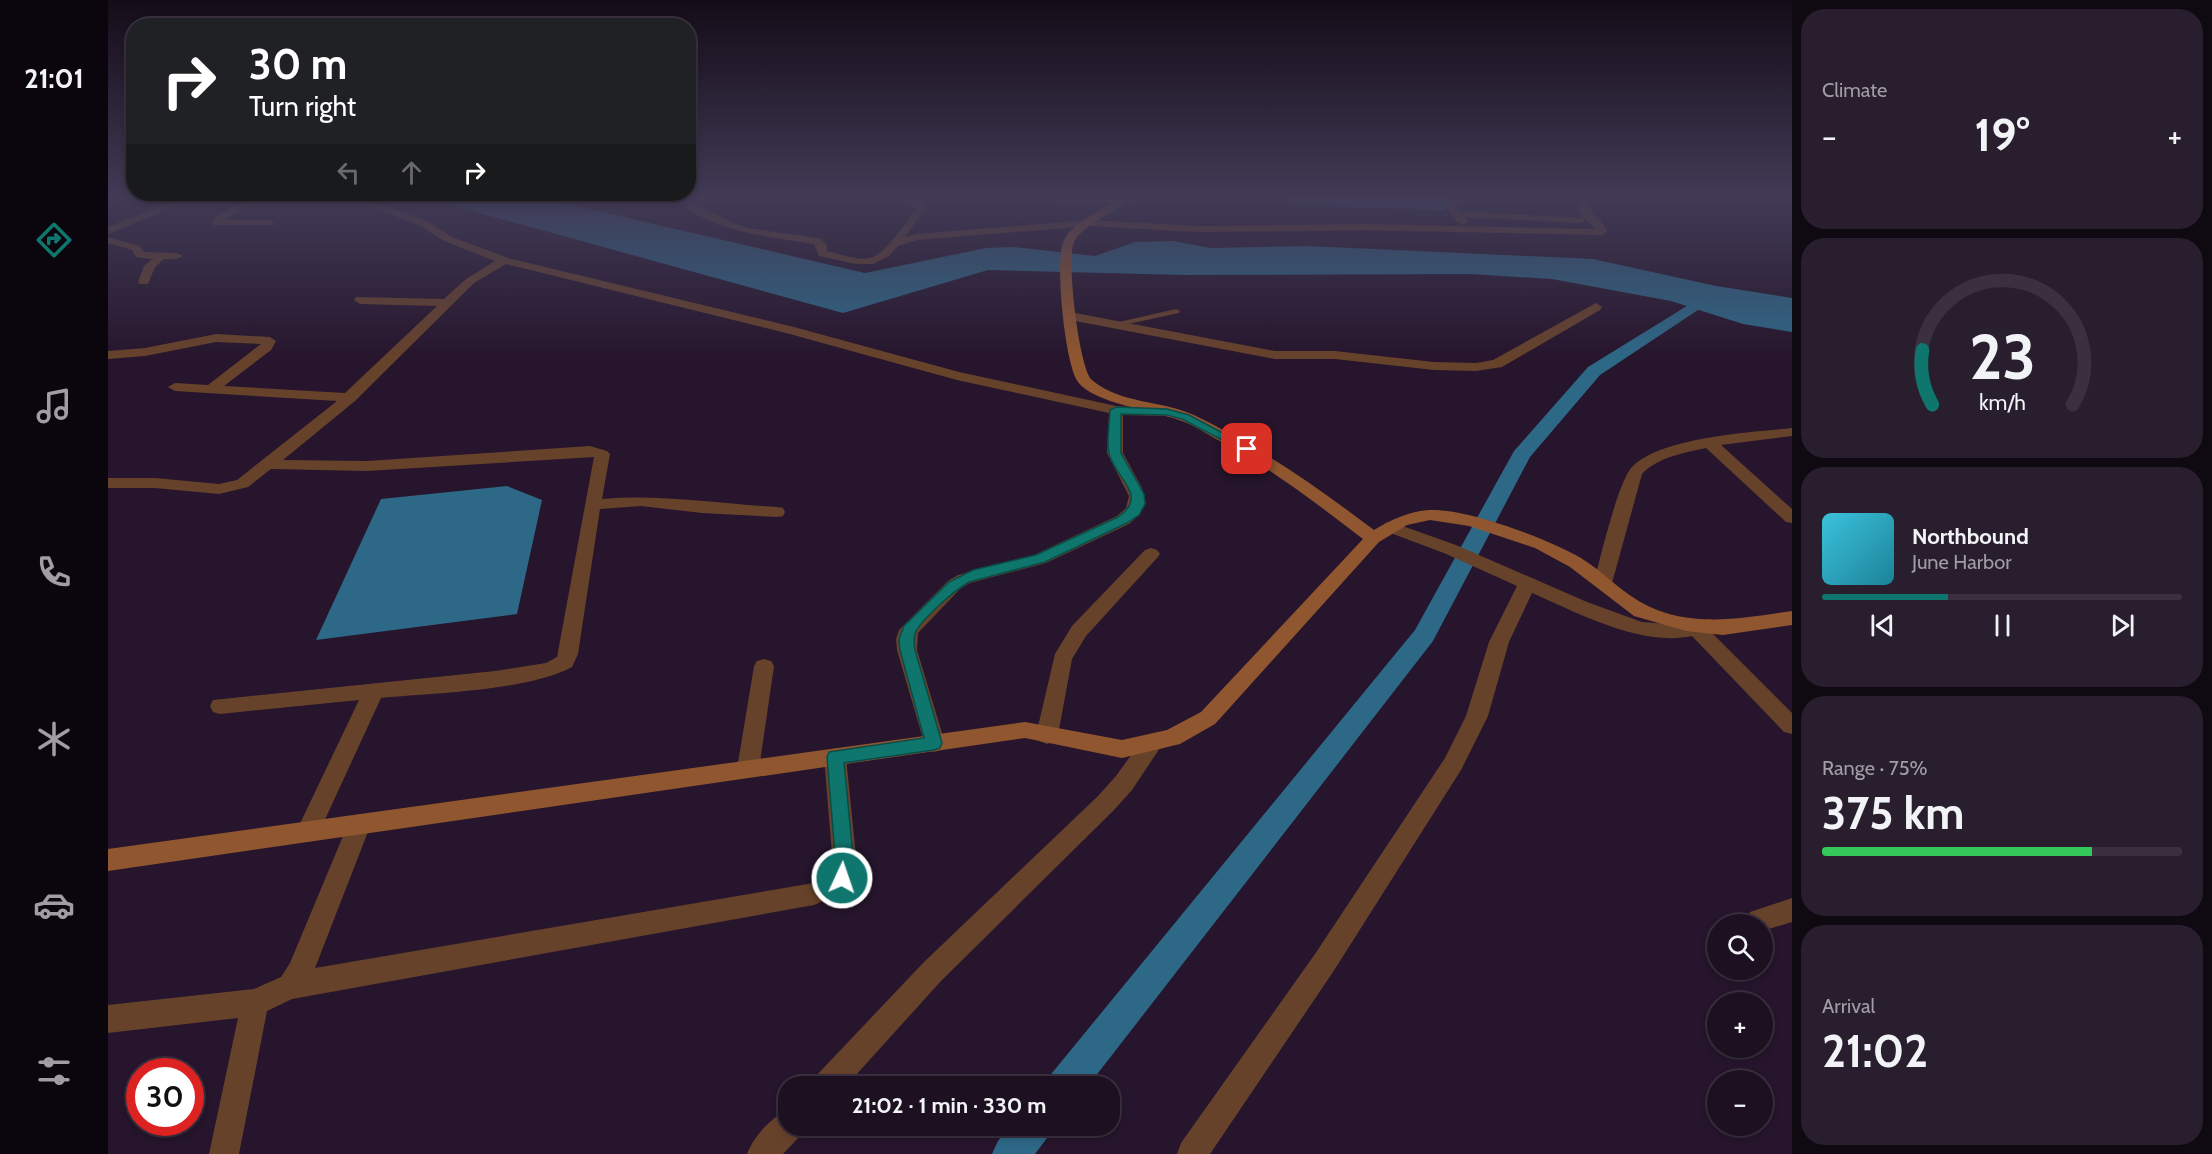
<!DOCTYPE html>
<html lang="en">
<head>
<meta charset="utf-8">
<style>
  body { margin:0; font-family:Cabin,sans-serif; background:#291e2e; color:#f1f3f6; height:100vh; display:flex; flex-direction:column; font-size:22px; white-space:nowrap }
  * { box-sizing:border-box; margin:0 }
  p { font-size:20px; color:#a09da5 }
  .icon { flex:none; width:33px; height:33px; fill:none; stroke:currentColor; stroke-width:2; stroke-linecap:round; stroke-linejoin:round }
  .map { position:relative; flex:1; overflow:hidden }
  .drawer { display:flex; flex-direction:column; gap:9px; padding:9px; background:#0f0912; width:420px }
  .drawer>* { flex:none }
  .hud { position:absolute; left:18px; top:18px; width:570px; height:183px; border-radius:24px; box-shadow:0 3px 9px #0003,0 0 0 2px #3a303f; background:#202124; color:#fff; overflow:hidden }
  .controls { position:absolute; left:1599px; top:914px; display:grid; gap:12px }
  .controls a { display:grid; place-items:center; width:66px; height:66px; border-radius:50%; background:#1c1021; box-shadow:0 3px 9px #0003,0 0 0 2px #3a303f; font-size:30px }
  .speed { position:absolute; left:18px; top:1058px; display:flex; gap:12px; font-size:30px; font-weight:700; text-align:center }
  .speed>* { display:grid; place-content:center; width:78px; height:78px; border-radius:50%; background:#1c1021; box-shadow:0 3px 9px #0003,0 0 0 2px #3a303f; line-height:1 }
  .speed .limit { border:9px solid #d22; background:#fff; color:#111 }
  .pin { position:absolute; display:grid; place-items:center; width:51px; height:51px; color:#fff; margin:-26px; border-radius:12px; box-shadow:0 3px 9px #0006 }
  .me { position:absolute; width:66px; margin:-33px; rotate:3deg; stroke-linejoin:round; filter:drop-shadow(0 0 4px #0008) }
  .turn { display:flex; align-items:center; gap:21px; height:126px; padding:0 24px; font-size:27px }
  .turn .icon { width:78px; height:78px; stroke-width:2.5 }
  .turn b { display:block; font-size:42px; line-height:51px }
  .lanes { display:flex; align-items:center; height:57px; padding:0 24px; background:#0003; justify-content:center; gap:30px; direction:ltr }
  .lanes .off { opacity:.35 }
  .big { font-size:45px; font-weight:700; line-height:1.1 }
  .drawer .tile { flex:1; display:flex; flex-direction:column; justify-content:center; gap:9px; min-width:0; padding:0 21px; border-radius:24px; background:#291e2e }
  .drawer .dial { align-items:center; gap:0 }
  .dial svg { height:156px; overflow:visible; fill:none; stroke:#3a303f; stroke-width:7; stroke-linecap:round; text-anchor:middle }
  .dial text { fill:#f1f3f6; stroke:none }
  .song { display:flex; align-items:center; gap:18px }
  .cover { width:72px; height:72px; border-radius:9px; background:linear-gradient(135deg,hsl(190 70% 55%),hsl(190 70% 35%)) }
  .played { height:6px; border-radius:3px; background:linear-gradient(90deg,#0f766e 35%,#3a303f 35%) }
  .keys { display:flex; justify-content:space-around; direction:ltr }
  .heat { display:flex; justify-content:space-between; align-items:center; font-size:33px; direction:ltr }
  .charge { height:9px; border-radius:4px; background:linear-gradient(90deg,#34c759 75%,#3a303f 0) }
  .trip { position:absolute; left:670px; top:1076px; width:342px; height:60px; border-radius:24px; background:#1c1021; box-shadow:0 3px 9px #0003,0 0 0 2px #3a303f; font-weight:700; line-height:60px; text-align:center }
  main { display:flex; flex:1; min-height:0 }
  .dock { display:flex; flex-direction:column; width:108px; justify-content:space-around; align-items:center; background:#0b060d; color:#a09da5 }
  .dock .icon { width:42px; height:42px }
  .dock .selected { color:#0f766e }
  .dock b { font-size:27px; color:#f1f3f6 }
  .map>svg:first-child { display:block }
  .water { fill:#2d6887 }
  .lines { fill:none; stroke-linecap:round; stroke-linejoin:round }
  .canal { fill:#2d6887; fill-rule:evenodd }
  .lane { fill:#67422b; fill-rule:evenodd }
  .street { fill:#67422b; fill-rule:evenodd }
  .secondary { fill:#90562f; fill-rule:evenodd }
  .route { fill:#0f766e; stroke:#0a4d48; stroke-width:1.5 }
</style>
</head>
<body>
<main>
<nav class="dock">
<b>21:01</b>
<svg class="icon selected" aria-label="directions" viewBox="0 0 24 24"><path d="M12 3l9 9-9 9-9-9zM9 14v-3h6M13 9l2 2-2 2"/></svg>
<svg class="icon" aria-label="music" viewBox="0 0 24 24"><path d="M9 18V5l10-2v13"/><circle cx="6" cy="18" r="3"/><circle cx="16" cy="16" r="3"/></svg>
<svg class="icon" aria-label="phone" viewBox="0 0 24 24"><path d="M5 4h4l2 5-3 2q2 4 5 5l2-3 5 2v4C11 20 4 13 5 4z"/></svg>
<svg class="icon" aria-label="climate" viewBox="0 0 24 24"><path d="M12 3v18M4 7l16 10M4 17L20 7"/></svg>
<svg class="icon" aria-label="car" viewBox="0 0 24 24"><path d="M5 17H2v-5l4-1 3-4h7l3 4 3 1v5h-3M9 17h6M6 11h13"/><circle cx="7" cy="17" r="2"/><circle cx="17" cy="17" r="2"/></svg>
<svg class="icon" aria-label="filters" viewBox="0 0 24 24"><path d="M4 7h16M4 17h16"/><circle cx="9" cy="7" r="2"/><circle cx="15" cy="17" r="2"/></svg>
</nav>
<div class="map">
<svg width="1684" height="1154" viewBox="0 0 1684 1154">
  <rect width="100%" height="100%" fill="#26152c"/>
  <g class="water">
    <polygon points="317,198 434,198 757,273 878,248 905,247 987,256 1027,242 1065,241 1103,248 1200,246 1485,259 1608,286 1684,298 1684,332 1635,324 1563,301 1444,279 1363,274 1077,275 880,270 735,313"/>
    <polygon points="1182,198 1346,198 1349,202 1335,210 1202,205 1183,201"/>
    <polygon points="399,486 434,500 409,614 208,640 273,499"/>
  </g>
  <g class="lines">
    <g class="canal">
      <polygon points="1600,293 1605,294 1607,297 1605,300 1492,375 1422,457 1325,641 980,1086 939,1086 944,1073 1307,630 1406,451 1480,367"/>
      <polygon points="902,1125 945,1125 939,1138 927,1154 884,1154 890,1141"/>
    </g>
    <polygon class="lane" points="1068,309 1072,311 1071,313 1006,327 1002,324"/>
    <g class="street">
      <polygon points="73,198 88,198 0,234 0,227"/>
      <polygon points="140,198 153,198 117,220 161,220 166,223 165,225 105,225 104,223 107,217"/>
      <path d="M238 198H254L319 221 344 237 400 258 686 327 851 372 1008 406 1064 409 1066 412 1059 416 1015 415V453L1034 488 1038 503 1031 515 1021 524 938 563 862 583 852 589 810 633 809 650 837 743 834 749 826 752 818 749 789 650 788 639 791 630 840 581 850 575 926 555 1009 516 1018 508 1021 496 999 453 1001 413 849 380 678 333 398 264 366 283 247 401 175 460 259 461 482 446 499 451 502 454 494 499C552 494 611 504 669 507L675 508 677 512 675 516 669 517 594 513 533 506 492 509 470 654 464 667C419 691 326 693 273 698L208 839 200 842 192 839 188 832 251 700 112 714 105 712 102 706 105 700 387 671 438 663 449 657 486 457 259 471 163 469 140 487 111 494 47 488H0V478H47L111 484 129 480 229 401 67 391 60 387 67 383 100 385 153 344 108 342 37 356 0 359V351L37 348 108 334 162 337 168 341 163 350 116 386 237 393 329 306 252 304 246 300 248 297 336 299 358 279 387 261 336 241 311 225Z"/>
      <path d="M564 198C589 198 610 219 634 226 659 233 687 233 713 239L719 245V251C732 254 749 261 762 258 778 254 798 222 808 209L800 198H811L819 206 797 237 808 234 982 220 1091 226 1258 224 1488 229 1476 218V222L1472 223 1357 217 1360 222 1355 225C1345 221 1338 209 1337 198H1347L1348 207 1352 211 1475 218 1471 213 1468 198H1478C1483 220 1496 218 1499 232L1494 235 1258 230 1091 232 982 226 809 240 790 246 781 256 765 264H748L711 256 706 244C657 236 604 232 564 198Z"/>
      <polygon points="945,198 1021,198 1022,200 1017,203 950,201"/>
      <polygon points="0,237 32,246 36,252 69,253 75,256 69,259 56,259 47,267 40,284 32,284 30,282 36,266 44,259 28,257 24,250 0,243"/>
      <polygon points="1488,303 1494,307 1492,310 1394,367 1368,371 1326,370 1227,359 1167,359 962,320 956,316 962,312 1167,351 1227,351 1326,362 1368,363 1385,360"/>
      <path d="M1684 428V436L1613 445 1684 509V523L1678 522 1598 448C1576 453 1550 457 1534 474L1504 583 1501 587H1489L1486 583C1491 562 1511 478 1525 466 1554 437 1644 432 1684 428Z"/>
      <path d="M1283 522 1348 545 1479 602 1534 622 1572 625 1601 619 1608 621 1611 626 1608 631 1603 632 1684 713V734L1676 732 1584 636C1533 647 1470 613 1424 593L1401 642 1380 716 1353 770 1225 972 1102 1154H1069L1073 1143 1207 954 1337 758 1358 716 1381 642 1409 586 1336 553 1277 531 1275 527 1277 523Z"/>
      <polygon points="1043,548 1049,550 1052,554 1049,558 978,636 964,659 950,735 947,741 939,744 931,741 928,735 947,654 964,626 1037,550"/>
      <polygon points="656,659 663,661 666,666 651,769 648,775 640,778 632,775 629,769 646,666 649,661"/>
      <polygon points="1045,733 1053,736 1056,742 1024,790 1006,810 833,981 738,1086 703,1086 708,1076 815,963 990,796 1008,776 1037,736"/>
      <polygon points="727,748 735,751 738,757 749,866 741,885 735,892 706,905 184,999 159,1011 131,1154 101,1154 130,1018 0,1033 0,1005 146,989 173,977 182,963 243,817 251,814 259,817 263,824 207,968 706,883 717,876 725,866 716,757 719,751"/>
      <polygon points="1684,898 1684,922 1654,931 1654,924 1640,924 1638,920 1642,912"/>
      <path d="M681 1110V1125H696L692 1136 675 1154H639C646 1136 663 1117 681 1110Z"/>
    </g>
    <path class="secondary" d="M1012 198H1024C1008 212 975 224 966 242 958 258 971 369 984 380 1012 404 1053 400 1086 415 1150 446 1209 487 1266 530 1283 520 1301 511 1321 510 1359 508 1440 539 1473 558 1496 572 1516 595 1540 606 1585 628 1636 618 1684 611V625L1615 635 1578 631 1526 616 1462 567 1427 548 1361 526 1322 520 1299 525 1271 542 1107 724 1072 744 1014 758 917 738 0 871V849L917 722 1014 740 1059 730 1093 712 1255 539C1208 503 1160 466 1108 439 1096 432 1084 424 1071 420 1047 411 985 403 970 382 957 365 947 263 955 243 962 223 994 210 1012 198Z"/>
  </g>
  <linearGradient id="sky" x2="0" y2="1"><stop stop-color="#150c18"/><stop offset="0.55" stop-color="#413b56"/><stop offset="1" stop-color="#413b56" stop-opacity="0"/></linearGradient>
  <rect width="1684" height="360" fill="url(#sky)"/>
  <path class="route" d="M1008 407 1059 409 1081 415 1145 449 1143 451H1135L1074 419 1059 415 1013 414V453L1036 494 1037 504 1031 515 1019 523 937 562 861 582C846 591 817 616 808 631 805 637 806 643 807 650L834 743 832 748 826 750 736 763 746 866 741 884 734 886 727 884 725 878 728 866 719 757 721 752 816 738 792 650 791 639 796 626 841 582 865 570 928 555 1010 517C1042 495 1007 479 1001 453 998 441 1002 423 1002 410Z"/>
</svg>
<div class="controls">
<a><svg class="icon" aria-label="search" viewBox="0 0 24 24"><circle cx="10" cy="10" r="6"/><path d="M15 15l6 6"/></svg></a>
<a>+</a>
<a>−</a>
</div>
<div class="speed"><div class="limit">30</div></div>
<div class="pin" style="left:1139px;top:449px;background:#d93025"><svg class="icon" aria-label="arrive" viewBox="0 0 24 24"><path d="M6 21V4h12l-3 4 3 4H6"/></svg></div>
<svg class="me" style="left:734px;top:878px" viewBox="-20 -20 40 40"><circle r="17" fill="#0f766e" stroke="#fff" stroke-width="3"/><path d="M0-11L8 9 0 5-8 9z" fill="#fff"/></svg>
<div class="trip">21:02 · 1 min · 330 m</div>
<div class="hud">
<div class="turn"><svg class="icon" aria-label="right" viewBox="0 0 24 24"><path d="M7 20v-9h11M14 6l5 5-5 5"/></svg><div><b>30 m</b>Turn right</div></div>
<div class="lanes"><svg class="icon off" aria-label="left" viewBox="0 0 24 24"><path d="M17 20v-9H6M10 6l-5 5 5 5"/></svg><svg class="icon off" aria-label="ahead" viewBox="0 0 24 24"><path d="M12 20V5M6 11l6-6 6 6"/></svg><svg class="icon" aria-label="right" viewBox="0 0 24 24"><path d="M7 20v-9h11M14 6l5 5-5 5"/></svg></div>
</div>
</div>
<section class="drawer">
<div class="tile"><p>Climate</p>
<div class="heat"><a>−</a><b class="big">19°</b><a>+</a></div>
</div>
<div class="tile dial"><svg viewBox="0 0 100 80">
<path d="M14 69A42 42 0 1 1 86 69"/>
<path d="M14 69A42 42 0 0 1 9 41" stroke="#0f766e"/>
<text x="50" y="56" font-size="32" font-weight="700">23</text>
<text x="50" y="72" font-size="11">km/h</text>
</svg></div>
<div class="tile">
<div class="song"><i class="cover"></i><div><b>Northbound</b><p>June Harbor</p></div></div>
<div class="played"></div>
<div class="keys"><svg class="icon" aria-label="previous" viewBox="0 0 24 24"><path d="M18 5L8 12l10 7zM5 5v14"/></svg><svg class="icon" aria-label="pause" viewBox="0 0 24 24"><path d="M8 5v14M16 5v14"/></svg><svg class="icon" aria-label="next" viewBox="0 0 24 24"><path d="M6 5l10 7-10 7zM19 5v14"/></svg></div>
</div>
<div class="tile"><p>Range · 75%</p><b class="big">375 km</b><div class="charge"></div></div>
<div class="tile"><p>Arrival</p><b class="big">21:02</b></div>
</section>
</main>
</body>
</html>
